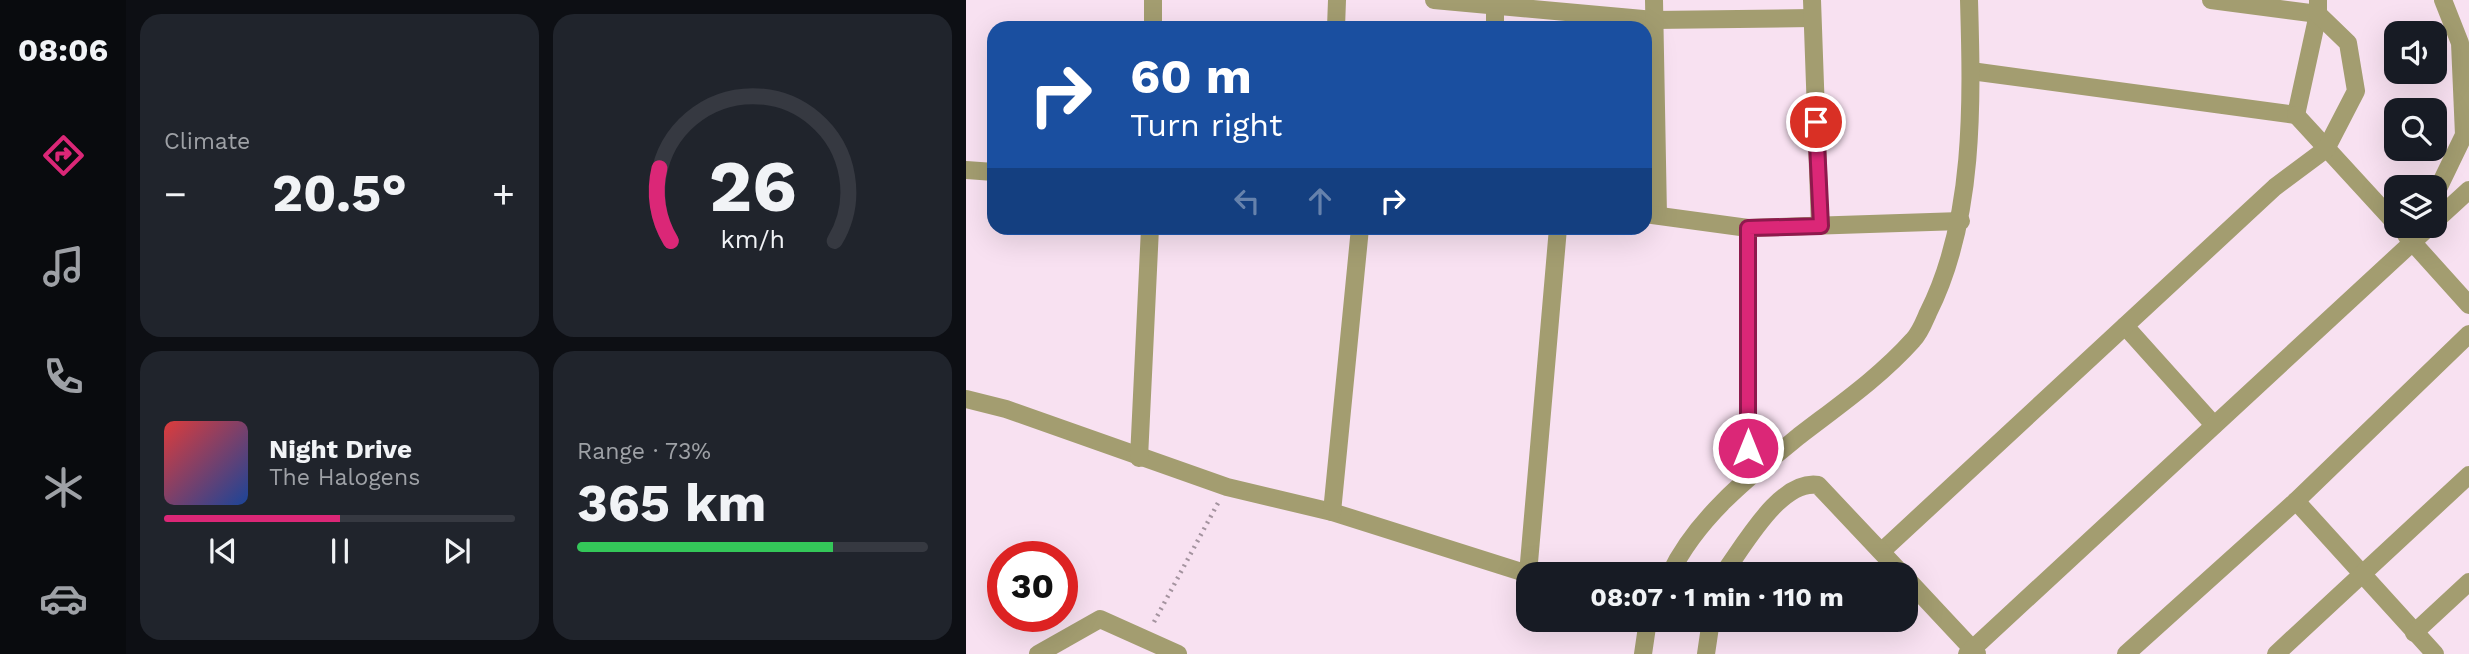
<!DOCTYPE html>
<html lang="en">
<head>
<meta charset="utf-8">
<style>
  body { margin:0; font-family:"Work Sans",sans-serif; background:#20242c; color:#f1f3f6; height:100vh; display:flex; flex-direction:column; font-size:26px; white-space:nowrap }
  * { box-sizing:border-box; margin:0 }
  p { font-size:23px; color:#9ea1a6 }
  .icon { flex:none; width:38px; height:38px; fill:none; stroke:currentColor; stroke-width:2; stroke-linecap:round; stroke-linejoin:round }
  .map { position:relative; flex:1; overflow:hidden }
  .drawer { display:flex; flex-direction:column; gap:14px; padding:14px; background:#0d0f14; width:840px }
  .drawer>* { flex:none }
  .banner { position:absolute; left:21px; top:21px; width:665px; height:214px; border-radius:21px; box-shadow:0 7px 28px #0002; background:#1a4fa0; color:#fff; overflow:hidden }
  .fabs { position:absolute; left:1418px; top:21px; display:grid; gap:14px }
  .fabs a { display:grid; place-items:center; width:63px; height:63px; border-radius:14px; background:#171b24; box-shadow:0 7px 28px #0002; font-size:35px }
  .speed { position:absolute; left:21px; top:541px; display:flex; gap:14px; font-size:35px; font-weight:700; text-align:center }
  .speed>* { display:grid; place-content:center; width:91px; height:91px; border-radius:50%; background:#171b24; box-shadow:0 7px 28px #0002; line-height:1 }
  .speed .limit { border:10px solid #d22; background:#fff; color:#111 }
  .pin { position:absolute; display:grid; place-items:center; width:60px; height:60px; color:#fff; margin:-30px; border:4px solid #fff; border-radius:50%; box-shadow:0 2px 7px #0007 }
  .me { position:absolute; width:77px; margin:-38px; rotate:0deg; stroke-linejoin:round; filter:drop-shadow(0 0 5px #0008) }
  .turn { display:flex; align-items:center; gap:24px; height:147px; padding:0 28px; font-size:32px }
  .turn .icon { width:91px; height:91px; stroke-width:2.5 }
  .turn b { display:block; font-size:49px; line-height:60px }
  .lanes { display:flex; align-items:center; height:66px; padding:0 28px; background:#0003; justify-content:center; gap:35px; direction:ltr }
  .lanes .off { opacity:.35 }
  .big { font-size:52px; font-weight:700; line-height:1.1 }
  .drawer .card { flex:1; display:flex; flex-direction:column; justify-content:center; gap:10px; min-width:0; padding:0 24px; border-radius:21px; background:#20242c }
  .drawer .dial { align-items:center; gap:0 }
  .dial svg { height:182px; overflow:visible; fill:none; stroke:#363941; stroke-width:7; stroke-linecap:round; text-anchor:middle }
  .dial text { fill:#f1f3f6; stroke:none }
  .song { display:flex; align-items:center; gap:21px }
  .cover { width:84px; height:84px; border-radius:10px; background:linear-gradient(135deg,hsl(0 70% 55%),hsl(220 70% 35%)) }
  .played { height:7px; border-radius:4px; background:linear-gradient(90deg,#db2777 50%,#363941 50%) }
  .keys { display:flex; justify-content:space-around; direction:ltr }
  .heat { display:flex; justify-content:space-between; align-items:center; font-size:38px; direction:ltr }
  .charge { height:10px; border-radius:5px; background:linear-gradient(90deg,#34c759 73%,#363941 0) }
  .drawer .tiles { flex:1; display:grid; gap:14px; grid-template-columns:repeat(2,1fr) }
  .trip { position:absolute; left:550px; top:562px; width:402px; height:70px; border-radius:21px; background:#171b24; box-shadow:0 7px 28px #0002; font-weight:700; line-height:70px; text-align:center }
  main { display:flex; flex:1; min-height:0 }
  .tab-bar { display:flex; flex-direction:column; width:126px; justify-content:space-around; align-items:center; background:#090b0e; color:#9ea1a6 }
  .tab-bar .icon { width:49px; height:49px }
  .tab-bar .current { color:#db2777 }
  .tab-bar b { font-size:32px; color:#f1f3f6 }
  .map>svg:first-child { display:block }
  .lines { fill:none; stroke-linecap:round; stroke-linejoin:round }
  .path { stroke:#a4939f; stroke-width:4.5; stroke-dasharray:2 5; stroke-linecap:butt }
  .minor { stroke:#a39d70; stroke-width:18 }
  .route-casing { stroke:#8e194d; stroke-width:18 }
  .route { stroke:#db2777; stroke-width:12 }
</style>
</head>
<body>
<main>
<nav class="tab-bar">
<b>08:06</b>
<svg class="icon current" aria-label="directions" viewBox="0 0 24 24"><path d="M12 3l9 9-9 9-9-9zM9 14v-3h6M13 9l2 2-2 2"/></svg>
<svg class="icon" aria-label="music" viewBox="0 0 24 24"><path d="M9 18V5l10-2v13"/><circle cx="6" cy="18" r="3"/><circle cx="16" cy="16" r="3"/></svg>
<svg class="icon" aria-label="phone" viewBox="0 0 24 24"><path d="M5 4h4l2 5-3 2q2 4 5 5l2-3 5 2v4C11 20 4 13 5 4z"/></svg>
<svg class="icon" aria-label="climate" viewBox="0 0 24 24"><path d="M12 3v18M4 7l16 10M4 17L20 7"/></svg>
<svg class="icon" aria-label="car" viewBox="0 0 24 24"><path d="M5 17H2v-5l4-1 3-4h7l3 4 3 1v5h-3M9 17h6M6 11h13"/><circle cx="7" cy="17" r="2"/><circle cx="17" cy="17" r="2"/></svg>
</nav>
<section class="drawer">
<div class="tiles">
<div class="card"><p>Climate</p>
<div class="heat"><a>−</a><b class="big">20.5°</b><a>+</a></div>
</div>
<div class="card dial"><svg viewBox="0 0 100 80">
<path d="M14 69A42 42 0 1 1 86 69"/>
<path d="M14 69A42 42 0 0 1 9 37" stroke="#db2777"/>
<text x="50" y="56" font-size="32" font-weight="700">26</text>
<text x="50" y="72" font-size="11">km/h</text>
</svg></div>
<div class="card">
<div class="song"><i class="cover"></i><div><b>Night Drive</b><p>The Halogens</p></div></div>
<div class="played"></div>
<div class="keys"><svg class="icon" aria-label="previous" viewBox="0 0 24 24"><path d="M18 5L8 12l10 7zM5 5v14"/></svg><svg class="icon" aria-label="pause" viewBox="0 0 24 24"><path d="M8 5v14M16 5v14"/></svg><svg class="icon" aria-label="next" viewBox="0 0 24 24"><path d="M6 5l10 7-10 7zM19 5v14"/></svg></div>
</div>
<div class="card"><p>Range · 73%</p><b class="big">365 km</b><div class="charge"></div></div>
</div>
</section>
<div class="map">
<svg width="1503" height="654" viewBox="0 0 1503 654">
  <rect width="100%" height="100%" fill="#f8e1f1"/>
  <g class="lines">
    <polyline class="path" points="188,622 252,503"/>
    <g class="minor">
      <polyline points="468,0 688,20 846,18"/>
      <polyline points="529,0 529,28"/>
      <polyline points="688,0 692,215"/>
      <polyline points="846,0 854,226"/>
      <polyline points="187,28 187,0"/>
      <polyline points="370,28 371,0"/>
      <polyline points="1005,71 1330,115 1352,14 1245,0"/>
      <polyline points="1330,115 1430,224"/>
      <polyline points="0,170 28,172"/>
      <polyline points="1468,197 1498,135 1494,43 1477,0"/>
      <polyline points="679,214 782,228 995,221"/>
      <polyline points="1468,222 1503,190"/>
      <polyline points="1440,235 1503,305"/>
      <polyline points="1159,326 1248,425"/>
      <polyline points="0,399 40,409 261,487 366,512 562,574"/>
      <polyline points="173,458 184,228"/>
      <polyline points="782,476 782,228"/>
      <polyline points="1330,501 1469,654"/>
      <polyline points="366,512 394,228"/>
      <polyline points="916,551 1309,187 1360,149 1390,91 1382,43 1352,14 1352,0"/>
      <polyline points="562,574 592,228"/>
      <path d="M704 574C731 517 785 475 833 436 872 406 914 377 947 340 954 333 958 322 962 313 1009 220 1006 102 1003 0"/>
      <path d="M757 574C778 546 814 479 852 485L936 574"/>
      <polyline points="940,578 1011,654"/>
      <polyline points="1448,633 1503,582"/>
      <polyline points="72,654 134,619 212,654"/>
      <polyline points="677,654 682,620"/>
      <polyline points="740,654 745,620"/>
      <polyline points="1001,654 1464,226"/>
      <polyline points="1160,654 1330,501 1503,334"/>
      <polyline points="1310,654 1503,475"/>
    </g>
  </g>
  <g class="lines">
    <defs>
      <polyline id="route" points="782,448 782,228 855,226 850,122"/>
    </defs>
    <use href="#route" class="route-casing"/>
    <use href="#route" class="route"/>
  </g>
</svg>
<div class="fabs">
<a><svg class="icon" aria-label="sound" viewBox="0 0 24 24"><path d="M4 9h4l5-4v14l-5-4H4zM17 9q2 3 0 6"/></svg></a>
<a><svg class="icon" aria-label="search" viewBox="0 0 24 24"><circle cx="10" cy="10" r="6"/><path d="M15 15l6 6"/></svg></a>
<a><svg class="icon" aria-label="layers" viewBox="0 0 24 24"><path d="M12 4l9 5-9 5-9-5zM3 14l9 5 9-5"/></svg></a>
</div>
<div class="speed"><div class="limit">30</div></div>
<div class="pin" style="left:850px;top:122px;background:#d93025"><svg class="icon" aria-label="arrive" viewBox="0 0 24 24"><path d="M6 21V4h12l-3 4 3 4H6"/></svg></div>
<svg class="me" style="left:782px;top:448px" viewBox="-20 -20 40 40"><circle r="17" fill="#db2777" stroke="#fff" stroke-width="3"/><path d="M0-11L8 9 0 5-8 9z" fill="#fff"/></svg>
<div class="trip">08:07 · 1 min · 110 m</div>
<div class="banner">
<div class="turn"><svg class="icon" aria-label="right" viewBox="0 0 24 24"><path d="M7 20v-9h11M14 6l5 5-5 5"/></svg><div><b>60 m</b>Turn right</div></div>
<div class="lanes"><svg class="icon off" aria-label="left" viewBox="0 0 24 24"><path d="M17 20v-9H6M10 6l-5 5 5 5"/></svg><svg class="icon off" aria-label="ahead" viewBox="0 0 24 24"><path d="M12 20V5M6 11l6-6 6 6"/></svg><svg class="icon" aria-label="right" viewBox="0 0 24 24"><path d="M7 20v-9h11M14 6l5 5-5 5"/></svg></div>
</div>
</div>
</main>
</body>
</html>
